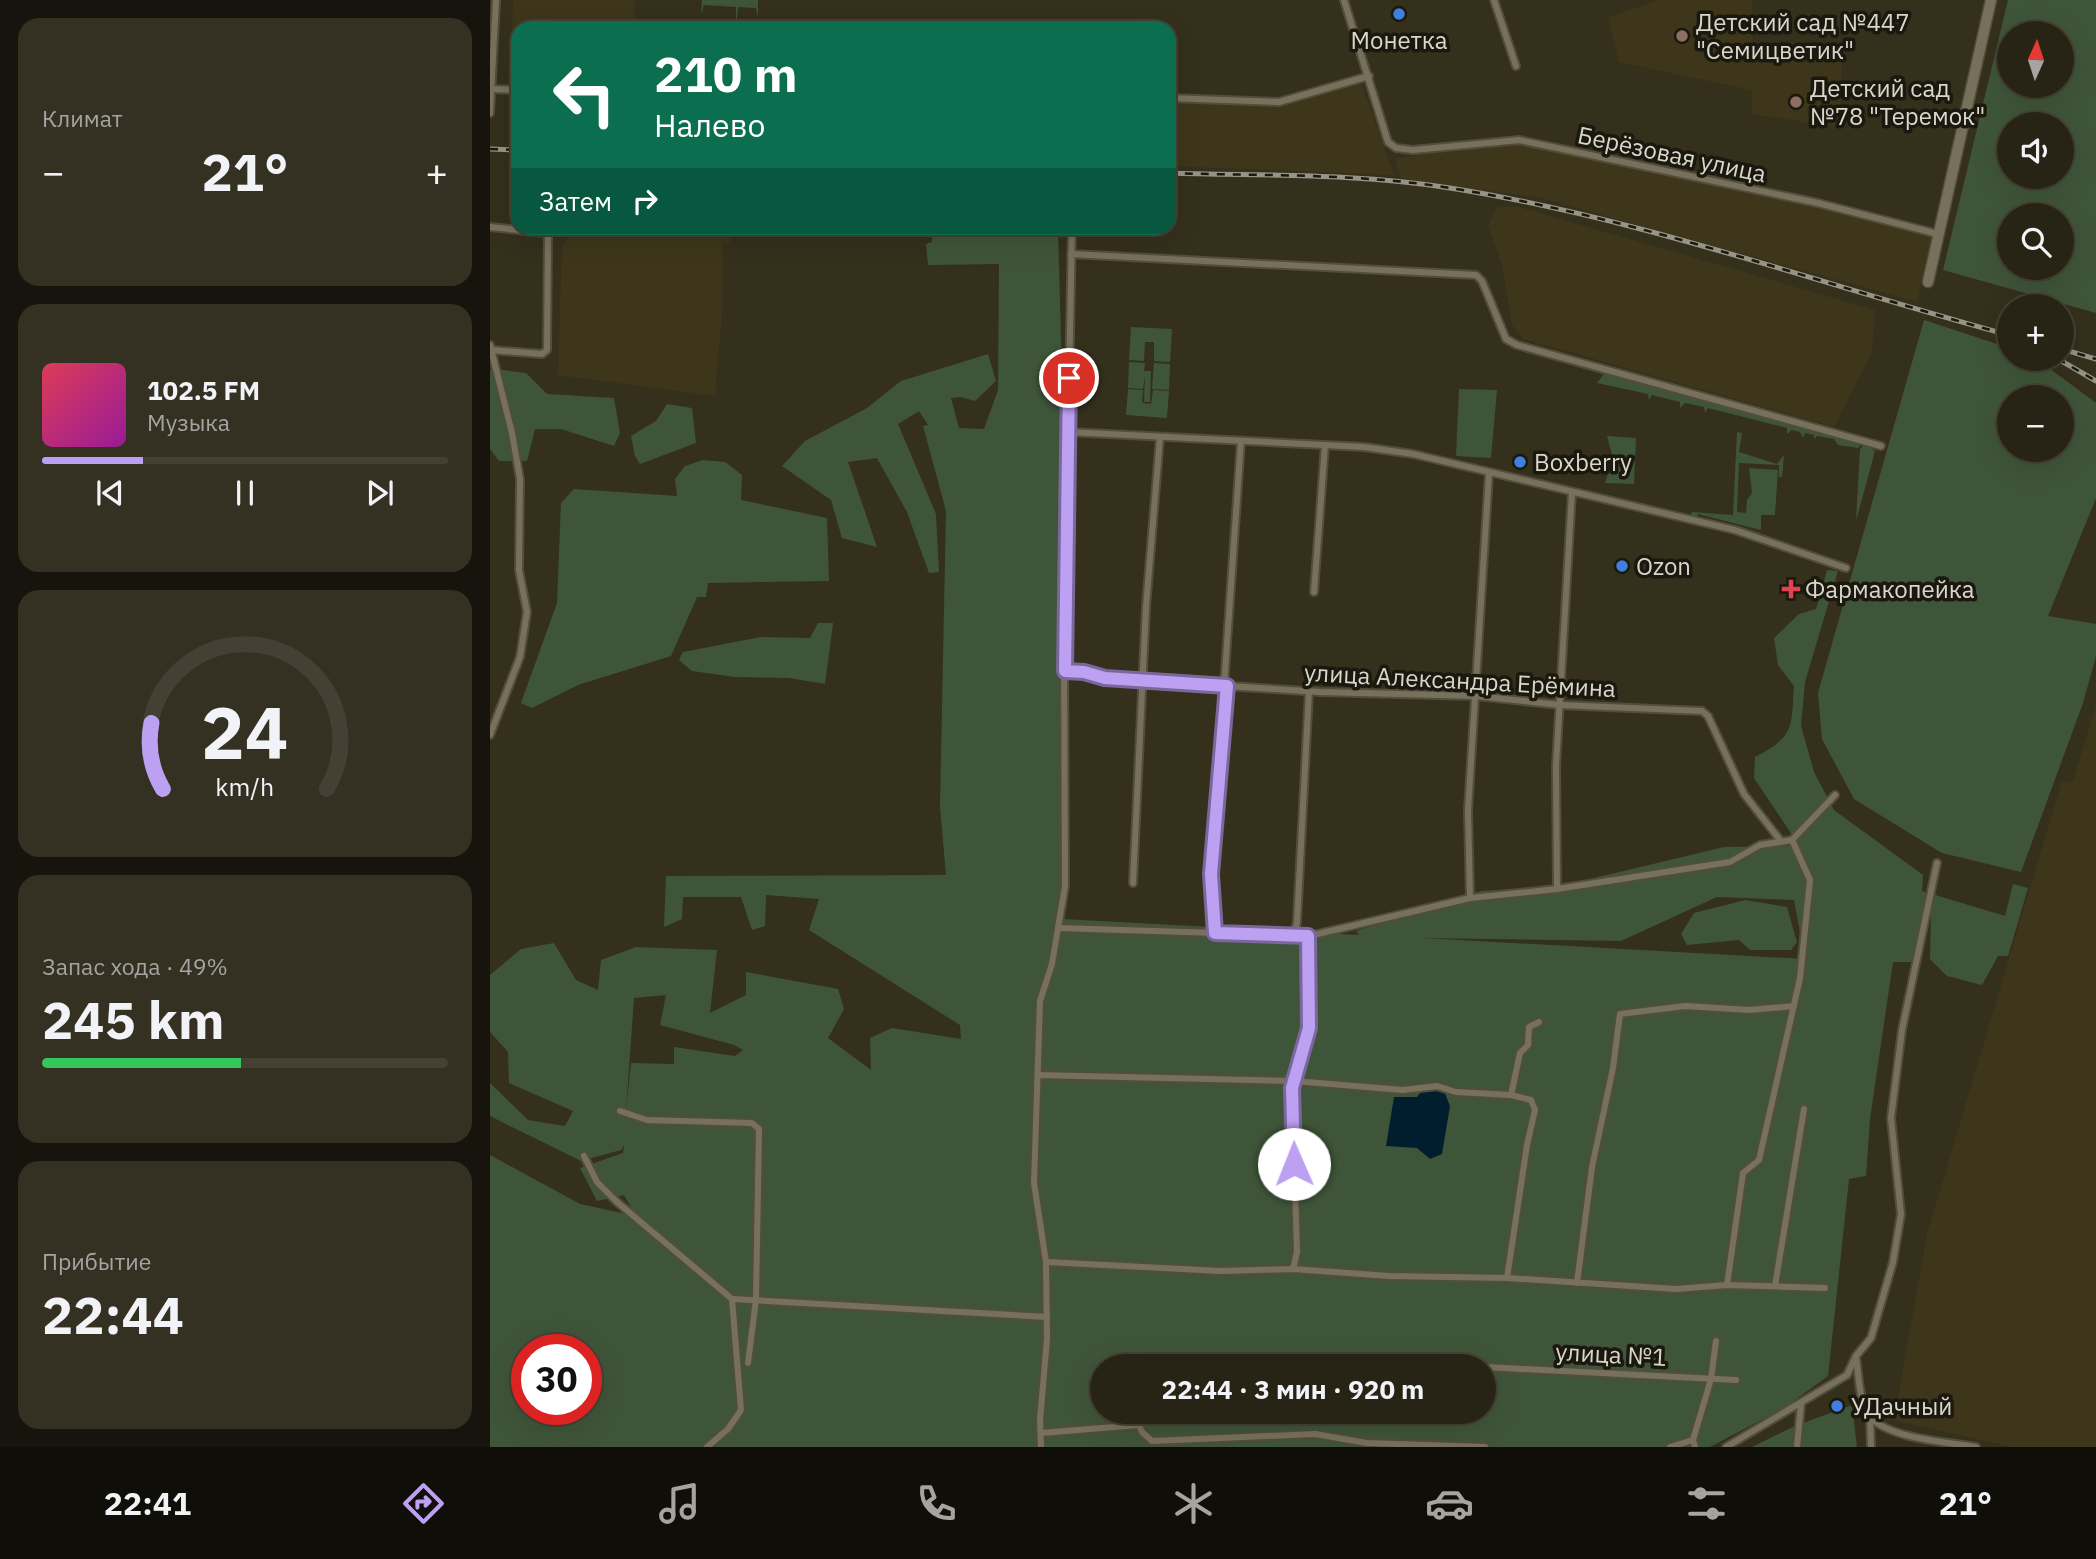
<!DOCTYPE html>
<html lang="ru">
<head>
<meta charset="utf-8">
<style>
  body { margin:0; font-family:"IBM Plex Sans",sans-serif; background:#343022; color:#f1f3f6; height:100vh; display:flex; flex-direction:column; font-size:26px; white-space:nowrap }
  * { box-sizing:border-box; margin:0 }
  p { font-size:23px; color:#a5a4a0 }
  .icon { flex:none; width:38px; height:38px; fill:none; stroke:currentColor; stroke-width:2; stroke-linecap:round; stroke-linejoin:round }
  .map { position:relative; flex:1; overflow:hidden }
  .side { display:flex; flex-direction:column; gap:18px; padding:18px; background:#16140c; width:490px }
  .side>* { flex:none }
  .hud { position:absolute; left:21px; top:21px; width:665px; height:214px; border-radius:21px; box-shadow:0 7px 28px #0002,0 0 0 2px #444134; background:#0b6e4f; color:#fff; overflow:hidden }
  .needle { width:46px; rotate:3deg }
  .controls { position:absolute; left:1507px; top:21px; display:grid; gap:14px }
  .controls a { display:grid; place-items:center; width:77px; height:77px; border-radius:50%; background:#282415; box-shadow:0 7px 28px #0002,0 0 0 2px #444134; font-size:35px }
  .speed { position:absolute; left:21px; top:1334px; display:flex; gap:14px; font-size:35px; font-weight:700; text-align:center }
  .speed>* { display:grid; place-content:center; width:91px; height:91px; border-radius:50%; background:#282415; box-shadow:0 7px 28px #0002,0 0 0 2px #444134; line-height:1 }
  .speed .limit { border:10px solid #d22; background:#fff; color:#111 }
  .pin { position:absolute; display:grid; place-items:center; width:60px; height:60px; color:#fff; margin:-30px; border:4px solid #fff; border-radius:50%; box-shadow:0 2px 7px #0007 }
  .me { position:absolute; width:77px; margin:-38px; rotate:359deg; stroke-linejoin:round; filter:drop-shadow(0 0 5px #0008) }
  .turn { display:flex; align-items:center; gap:24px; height:147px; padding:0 28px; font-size:32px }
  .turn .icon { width:91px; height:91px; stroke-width:2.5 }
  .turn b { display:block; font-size:49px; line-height:60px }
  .then { display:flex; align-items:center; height:66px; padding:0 28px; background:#0003; gap:14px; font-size:26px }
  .big { font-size:52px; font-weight:700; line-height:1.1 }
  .side .card { flex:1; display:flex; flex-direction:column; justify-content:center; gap:10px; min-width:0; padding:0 24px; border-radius:21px; background:#343022 }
  .side .dial { align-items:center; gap:0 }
  .dial svg { height:182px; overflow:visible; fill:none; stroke:#444134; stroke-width:7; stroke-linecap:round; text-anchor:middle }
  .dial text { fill:#f1f3f6; stroke:none }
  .song { display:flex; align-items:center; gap:21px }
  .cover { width:84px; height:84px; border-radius:10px; background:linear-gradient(135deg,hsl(350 70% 55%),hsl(300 70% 35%)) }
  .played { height:7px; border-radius:4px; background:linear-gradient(90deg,#bca0f2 25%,#444134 25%) }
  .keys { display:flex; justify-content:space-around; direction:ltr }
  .heat { display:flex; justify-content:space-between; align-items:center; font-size:38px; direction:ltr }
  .charge { height:10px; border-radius:5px; background:linear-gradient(90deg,#34c759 49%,#444134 0) }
  .trip { position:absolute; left:600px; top:1354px; width:406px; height:70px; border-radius:35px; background:#282415; box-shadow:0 7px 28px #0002,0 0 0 2px #444134; font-weight:700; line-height:70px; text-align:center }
  .tabs { display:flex; height:112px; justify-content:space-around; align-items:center; background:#100e08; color:#a5a4a0 }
  .tabs .icon { width:49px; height:49px }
  .tabs .current { color:#bca0f2 }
  .tabs b { font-size:32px; color:#f1f3f6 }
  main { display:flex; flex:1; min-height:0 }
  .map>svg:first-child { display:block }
  .built { fill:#3d361b }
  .green { fill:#3f5539; fill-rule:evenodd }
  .water { fill:#001e2d }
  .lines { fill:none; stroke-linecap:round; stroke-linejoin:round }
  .street-casing { stroke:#524d3c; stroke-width:10 }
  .secondary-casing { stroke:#524d3c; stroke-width:13 }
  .street { stroke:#77715c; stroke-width:6 }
  .secondary { stroke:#77715c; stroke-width:10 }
  .rail-casing { stroke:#989485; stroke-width:5 }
  .rail { stroke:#1a180f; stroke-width:2.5; stroke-dasharray:8; stroke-linecap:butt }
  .route-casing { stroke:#7a689d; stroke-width:18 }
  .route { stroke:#bca0f2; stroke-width:12 }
  .shop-dot { fill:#3f7fe0; stroke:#1a180f; stroke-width:2.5 }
  .education-dot { fill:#8d6e63; stroke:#1a180f; stroke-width:2.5 }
  .health-dot { fill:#e0444e; stroke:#1a180f; stroke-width:2.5 }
  .labels { text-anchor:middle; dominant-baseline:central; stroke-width:7; stroke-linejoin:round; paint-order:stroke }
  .poi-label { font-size:24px; fill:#d9d6ca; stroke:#1a180f; text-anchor:start }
  .street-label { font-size:24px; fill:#d9d6ca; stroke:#1a180f }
</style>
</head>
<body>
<main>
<section class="side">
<div class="card"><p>Климат</p>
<div class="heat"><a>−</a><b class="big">21°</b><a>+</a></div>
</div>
<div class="card">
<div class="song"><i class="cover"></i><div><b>102.5 FM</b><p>Музыка</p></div></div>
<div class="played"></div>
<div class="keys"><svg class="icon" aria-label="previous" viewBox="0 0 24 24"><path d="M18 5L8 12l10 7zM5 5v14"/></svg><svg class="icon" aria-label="pause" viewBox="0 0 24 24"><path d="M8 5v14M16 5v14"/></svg><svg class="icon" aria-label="next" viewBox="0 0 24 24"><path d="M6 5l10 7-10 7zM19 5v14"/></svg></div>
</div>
<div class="card dial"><svg viewBox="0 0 100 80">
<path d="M14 69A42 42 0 1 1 86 69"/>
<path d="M14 69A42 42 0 0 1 9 40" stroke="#bca0f2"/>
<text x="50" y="56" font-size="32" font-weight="700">24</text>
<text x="50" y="72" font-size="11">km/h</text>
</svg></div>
<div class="card"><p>Запас хода · 49%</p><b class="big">245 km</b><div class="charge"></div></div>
<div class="card"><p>Прибытие</p><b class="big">22:44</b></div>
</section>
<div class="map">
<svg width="1606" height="1447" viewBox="0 0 1606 1447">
  <rect width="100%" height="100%" fill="#35301c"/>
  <g class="built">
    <polygon points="23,0 145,0 144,28 28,28 28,66 21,65"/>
    <polygon points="1169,0 1262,0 1263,55 1352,61 1349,127 1262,114 1262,90 1129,62 1118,17"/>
    <polygon points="870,80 904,175 679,166 679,101 788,106"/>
    <polygon points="1022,142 1327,206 1442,236 1427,302 1051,198 911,179 905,159 972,146"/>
    <polygon points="1008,207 1029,207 1385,310 1382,352 1344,427 1033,339 1022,325 1012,265 998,225"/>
    <polygon points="78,228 241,228 240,243 233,243 232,312 225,396 68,375 72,248 77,238"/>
    <polygon points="1606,706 1606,1447 1522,1447 1404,1420 1437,1234 1572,781 1582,783"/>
  </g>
  <g class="green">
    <polygon points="212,0 268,0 268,17 266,8 248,7 246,28 246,7 214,5 211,14"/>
    <path d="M1518 0H1606V313L1453 270ZM1519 33H1572V86H1519ZM1519 124H1572V177H1519ZM1572 215V268H1519V215Z"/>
    <path d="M443 228H495L537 237 568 230 573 413 570 646 573 919 869 935 866 931 991 891 1067 887 1234 847 1301 846 1307 842 1264 778 1265 757C1305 736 1301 729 1304 686L1288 665 1284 638 1309 614 1326 609 1337 570 1348 571 1315 682 1311 726 1324 772 1344 810 1433 875 1432 891 1515 916 1523 884 1538 888 1518 956H1508L1492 985 1457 976 1440 959 1441 918 1434 920 1421 962H1403L1380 1119 1376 1176 1359 1179 1338 1376 1294 1408 1220 1447H0V1155L90 1204 146 1216 134 1195 107 1201 90 1168 133 1153 134 1145 131 1150 91 1161 0 1116V1083L38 1120 75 1126 83 1111 19 1083 18 1052 0 1032V975L31 949 64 943 86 980 108 990 111 960 146 947 227 950 220 1013 256 995V972L348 989 354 1009 338 1038 381 1070 380 1038 402 1028 471 1039 470 1025 319 930 329 899 276 895 275 926 262 930 251 897H193L192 919 174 927 176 876 456 875 450 807 456 511 433 426 438 425 429 411 408 424 446 514 449 572 439 573 417 512 387 458 358 462 387 547 352 538 341 500 292 466 315 441 377 408 411 381 498 354 506 381 485 401 471 397 461 398 469 428 494 429 508 390 509 264 438 265 436 244 442 242ZM1227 897 1304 900 1315 959 932 938 1131 941ZM176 995 170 1025 244 1045 253 1050 245 1056 184 1047V1064L141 1063 136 1111 144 998ZM37 1349H96V1409H37ZM612 1367H994V1412H612Z"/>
    <path d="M1434 320 1519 348V359H1547L1606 403V498L1558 616 1606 624V656L1593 703 1531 872 1452 853 1364 799 1332 739 1328 693ZM1519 397H1572V450H1519Z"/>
    <polygon points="641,327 682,329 680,362 664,361 664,342 655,342 654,361 639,360"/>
    <polygon points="639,362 655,363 654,371 661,371 660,402 654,402 655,375 653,389 638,388"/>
    <polygon points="664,363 680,364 679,390 662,389"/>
    <polygon points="3,369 36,373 57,394 124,398 130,433 124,446 71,429 45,429 37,461 9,461 0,449 0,370"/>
    <polygon points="1114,374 1370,444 1369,448 1348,445 1344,439 1327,436 1324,439 1324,435 1315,433 1313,438 1310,432 1302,430 1297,434 1297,428 1218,408 1215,413 1214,407 1195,403 1190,408 1190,402 1162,395 1159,400 1158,394 1107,383"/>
    <polygon points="638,389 653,390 652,403 661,404 663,390 679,391 677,418 636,415"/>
    <polygon points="969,389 1007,390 1001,458 966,456"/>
    <polygon points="177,404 202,408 206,443 150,464 145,456 141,436 166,421"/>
    <polygon points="1247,432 1252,433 1249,452 1287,464 1294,455 1292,477 1289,477 1289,465 1249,463 1247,512 1256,513 1257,500 1262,493 1259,468 1288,470 1285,515 1271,515 1271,530 1208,514 1207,520 1200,517 1202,512 1243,515"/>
    <polygon points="1117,436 1146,438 1144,484 1115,483 1123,458"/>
    <polygon points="1375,444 1385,451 1366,521 1370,449"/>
    <polygon points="213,460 235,462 252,475 251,500 337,518 339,581 218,583 216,597 207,597 181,656 88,685 42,708 31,703 67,603 71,503 84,489 187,496 185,479 195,466"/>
    <polygon points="328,623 343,623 335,684 299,678 245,677 202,671 189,660 193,652 271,637 320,638"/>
    <polygon points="1255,900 1297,907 1307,942 1301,950 1260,950 1249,940 1197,945 1191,934 1204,913"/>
    <polygon points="1362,1405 1367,1447 1262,1447 1305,1426"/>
  </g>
  <polygon class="water" points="933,1089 954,1091 960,1106 952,1154 940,1159 927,1148 896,1146 904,1097 927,1097"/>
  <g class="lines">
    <defs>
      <g id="street">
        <polyline points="854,0 898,142 906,148 923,150 1029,140 1328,203 1448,234"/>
        <polyline points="1004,0 1026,66"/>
        <polyline points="2,89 28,90"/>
        <polyline points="679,98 789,102 879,76"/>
        <polyline points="0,113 6,0"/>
        <polyline points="0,227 58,233 57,350 52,354 2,350"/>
        <polyline points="581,254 986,275 992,281 1016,339 1027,345 1391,446"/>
        <polyline points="0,345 22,433 30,479 29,570 37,612 30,657 0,735"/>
        <polyline points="578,432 874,447 923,454 1245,530 1356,568"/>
        <polyline points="824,592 835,445"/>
        <polyline points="575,671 594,672 615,678 830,692 987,696 1070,705 1212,711 1218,716 1254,794 1290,840"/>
        <polyline points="643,883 656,607 670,437"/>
        <polyline points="1067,889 1066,766 1082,492"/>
        <polyline points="980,898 978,810 999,473"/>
        <polyline points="568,928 819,936 980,898 1067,889 1240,862 1270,845 1302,840 1345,795"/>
        <polyline points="725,933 721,874 751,441"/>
        <polyline points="804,935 807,922 819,691"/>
        <polyline points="548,1075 804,1081 913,1090 947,1086 966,1092 1021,1095"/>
        <polyline points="130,1111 157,1120 262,1123 269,1129 266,1299 258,1363"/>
        <polyline points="94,1156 107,1182 127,1202 242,1299 251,1410 238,1429 217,1447"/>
        <polyline points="556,1262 731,1271 803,1269 899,1276 1017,1278 1186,1289 1237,1285 1335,1288"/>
        <polyline points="803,1269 807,1252 802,1089 819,1028 819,936"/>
        <polyline points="1017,1278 1037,1145 1045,1110 1041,1100 1021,1095 1030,1053 1038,1045 1039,1027 1049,1022"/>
        <polyline points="1087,1283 1102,1167 1123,1068 1130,1014 1195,1006 1260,1010 1304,1006"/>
        <polyline points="1237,1285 1253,1173 1269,1160 1310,978 1320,880 1302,840"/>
        <polyline points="1285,1286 1314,1109"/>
        <polyline points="242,1299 557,1317"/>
        <path d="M1366 1358C1369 1375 1369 1404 1380 1417 1400 1439 1458 1442 1486 1447"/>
        <polyline points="716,1367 721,1357 993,1367"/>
        <polyline points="994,1367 1246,1380"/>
        <polyline points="1380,1416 1381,1447"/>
        <polyline points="551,1433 649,1425 652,1432 662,1441 825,1434 877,1443 995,1447"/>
        <polyline points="551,1447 550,1420 557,1339 556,1262 544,1183 550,1001 562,964 575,886 574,648 582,228"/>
        <polyline points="1180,1447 1203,1440"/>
        <polyline points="1205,1447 1203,1440 1221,1379 1226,1341"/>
        <polyline points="1236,1447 1357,1375 1366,1356 1381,1338 1403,1262 1411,1214 1401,1118 1412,1030 1447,863"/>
        <polyline points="1307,1447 1311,1404"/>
      </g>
      <polyline id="secondary" points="1438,282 1501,0"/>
    </defs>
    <use href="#street" class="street-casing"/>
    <use href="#secondary" class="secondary-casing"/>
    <use href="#street" class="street"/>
    <use href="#secondary" class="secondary"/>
    <defs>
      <g id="rail">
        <polyline points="0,149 28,150"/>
        <path d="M679 173C772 176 868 173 960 188 1150 218 1333 285 1519 335"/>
        <polyline points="1572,349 1606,359"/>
        <polyline points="1568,359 1606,381"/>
      </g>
    </defs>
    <use href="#rail" class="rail-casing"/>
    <use href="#rail" class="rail"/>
  </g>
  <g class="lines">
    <defs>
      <polyline id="route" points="579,378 575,671 594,672 615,678 737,686 721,874 725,933 818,936 819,1028 802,1088 804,1164"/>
    </defs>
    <use href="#route" class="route-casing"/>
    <use href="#route" class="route"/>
  </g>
  <g class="shop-dot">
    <circle cx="909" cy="14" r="7"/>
    <circle cx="1030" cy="462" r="7"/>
    <circle cx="1132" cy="566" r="7"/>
    <circle cx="1347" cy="1406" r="7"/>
  </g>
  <g class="education-dot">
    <circle cx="1192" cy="36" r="7"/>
    <circle cx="1306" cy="102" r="7"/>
  </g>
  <path class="health-dot" d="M1297.5 578.5h7v7h7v7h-7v7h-7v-7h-7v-7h7z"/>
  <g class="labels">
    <g class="poi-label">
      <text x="1206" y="22">Детский сад №447<tspan x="1206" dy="28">"Семицветик"</tspan></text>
      <text x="909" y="40" text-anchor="middle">Монетка</text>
      <text x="1320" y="88">Детский сад<tspan x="1320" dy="28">№78 "Теремок"</tspan></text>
      <text x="1044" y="462">Boxberry</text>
      <text x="1146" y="566">Ozon</text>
      <text x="1315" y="589">Фармакопейка</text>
      <text x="1361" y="1406">УДачный</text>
    </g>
    <g class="street-label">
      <text transform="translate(1182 154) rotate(12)">Берёзовая улица</text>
      <text transform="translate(970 680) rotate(3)">улица Александра Ерёмина</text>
      <text transform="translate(1121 1354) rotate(3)">улица №1</text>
    </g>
  </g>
</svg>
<div class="controls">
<a><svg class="needle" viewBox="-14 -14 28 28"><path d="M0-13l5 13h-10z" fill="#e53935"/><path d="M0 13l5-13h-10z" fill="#a5a4a0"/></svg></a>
<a><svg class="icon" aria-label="sound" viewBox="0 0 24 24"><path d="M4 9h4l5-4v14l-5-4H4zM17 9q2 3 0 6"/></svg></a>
<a><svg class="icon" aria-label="search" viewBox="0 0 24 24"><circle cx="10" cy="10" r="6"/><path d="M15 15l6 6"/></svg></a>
<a>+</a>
<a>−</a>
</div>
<div class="speed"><div class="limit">30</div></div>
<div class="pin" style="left:579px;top:378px;background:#d93025"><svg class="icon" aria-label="arrive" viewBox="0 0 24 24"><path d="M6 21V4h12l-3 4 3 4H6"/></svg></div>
<svg class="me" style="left:804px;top:1164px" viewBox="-20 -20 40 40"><circle r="19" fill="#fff"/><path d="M0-13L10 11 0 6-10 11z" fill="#bca0f2"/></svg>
<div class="trip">22:44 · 3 мин · 920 m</div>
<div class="hud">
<div class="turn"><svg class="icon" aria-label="left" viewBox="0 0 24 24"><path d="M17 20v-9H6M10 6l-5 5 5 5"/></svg><div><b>210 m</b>Налево</div></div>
<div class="then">Затем<svg class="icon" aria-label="right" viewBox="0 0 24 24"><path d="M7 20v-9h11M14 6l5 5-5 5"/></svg></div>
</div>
</div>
</main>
<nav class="tabs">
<b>22:41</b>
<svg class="icon current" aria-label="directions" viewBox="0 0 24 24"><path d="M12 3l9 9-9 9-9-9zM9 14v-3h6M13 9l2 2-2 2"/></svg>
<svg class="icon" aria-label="music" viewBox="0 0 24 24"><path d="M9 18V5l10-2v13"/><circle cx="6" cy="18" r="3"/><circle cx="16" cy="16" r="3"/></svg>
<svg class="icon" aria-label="phone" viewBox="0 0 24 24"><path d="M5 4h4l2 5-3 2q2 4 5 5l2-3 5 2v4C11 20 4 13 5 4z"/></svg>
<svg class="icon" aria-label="climate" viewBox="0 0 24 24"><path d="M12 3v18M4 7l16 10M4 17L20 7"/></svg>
<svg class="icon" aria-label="car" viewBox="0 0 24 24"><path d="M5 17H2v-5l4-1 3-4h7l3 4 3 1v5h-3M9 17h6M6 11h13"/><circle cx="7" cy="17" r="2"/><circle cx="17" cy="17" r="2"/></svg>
<svg class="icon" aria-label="filters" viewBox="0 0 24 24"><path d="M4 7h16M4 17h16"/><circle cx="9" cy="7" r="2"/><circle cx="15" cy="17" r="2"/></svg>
<b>21°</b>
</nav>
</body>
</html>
